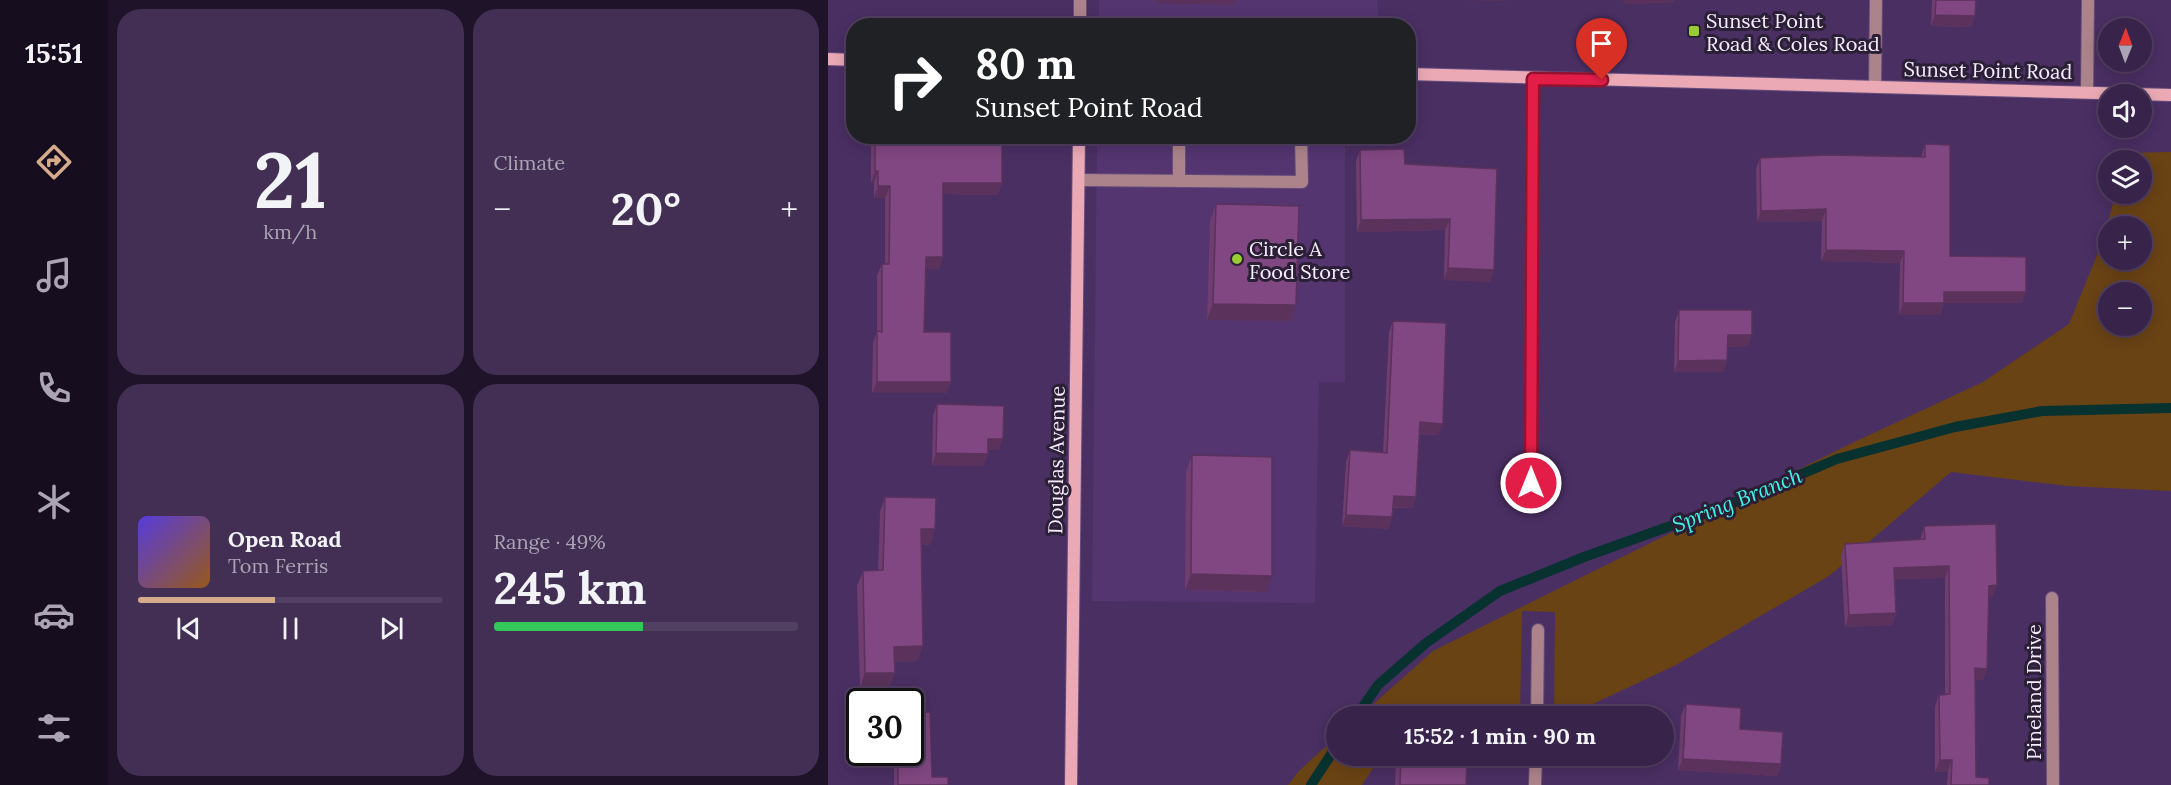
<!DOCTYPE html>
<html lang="en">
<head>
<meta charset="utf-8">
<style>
  body { margin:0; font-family:Lora,serif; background:#432f54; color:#f1f3f6; height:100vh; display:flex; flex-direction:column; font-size:22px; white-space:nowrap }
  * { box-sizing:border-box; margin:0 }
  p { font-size:20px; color:#aba4b5 }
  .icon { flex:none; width:33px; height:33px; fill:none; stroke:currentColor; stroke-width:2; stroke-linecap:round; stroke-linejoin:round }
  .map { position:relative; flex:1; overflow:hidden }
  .side { display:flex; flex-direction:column; gap:9px; padding:9px; background:#1f1329; width:720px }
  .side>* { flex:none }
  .top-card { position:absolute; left:18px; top:18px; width:570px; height:126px; border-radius:24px; box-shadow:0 3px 15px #0003,0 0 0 2px #524062; background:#202124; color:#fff; overflow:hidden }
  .needle { width:39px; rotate:1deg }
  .fabs { position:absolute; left:1270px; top:18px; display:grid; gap:12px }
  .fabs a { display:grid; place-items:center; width:54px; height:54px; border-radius:50%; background:#38234a; box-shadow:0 3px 15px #0003,0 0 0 2px #524062; font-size:30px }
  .speed { position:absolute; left:18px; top:688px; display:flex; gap:12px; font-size:30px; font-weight:700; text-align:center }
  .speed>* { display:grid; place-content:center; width:78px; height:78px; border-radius:50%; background:#38234a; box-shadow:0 3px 15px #0003,0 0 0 2px #524062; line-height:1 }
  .speed .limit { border:3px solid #111; border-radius:9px; background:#fff; color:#111 }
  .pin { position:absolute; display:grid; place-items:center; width:51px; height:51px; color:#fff; margin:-62px -26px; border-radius:50% 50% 50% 0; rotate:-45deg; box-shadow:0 0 6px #0007 }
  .pin .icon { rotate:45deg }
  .me { position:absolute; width:66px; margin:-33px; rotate:0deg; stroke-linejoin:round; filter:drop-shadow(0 0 4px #0008) }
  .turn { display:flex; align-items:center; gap:21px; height:126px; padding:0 30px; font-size:27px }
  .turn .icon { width:78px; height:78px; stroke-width:2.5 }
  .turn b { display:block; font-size:42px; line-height:51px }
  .big { font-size:45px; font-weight:700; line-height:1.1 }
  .side .card { flex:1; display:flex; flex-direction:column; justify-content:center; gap:9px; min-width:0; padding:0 21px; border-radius:24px; background:#432f54 }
  .side .dial { align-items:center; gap:0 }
  .dial b { font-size:78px; line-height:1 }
  .song { display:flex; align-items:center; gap:18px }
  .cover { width:72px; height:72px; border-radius:9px; background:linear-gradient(135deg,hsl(250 70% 55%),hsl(30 70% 35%)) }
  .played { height:6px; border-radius:3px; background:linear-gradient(90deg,#d6ab8b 45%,#524062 45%) }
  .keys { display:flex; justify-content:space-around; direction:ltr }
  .heat { display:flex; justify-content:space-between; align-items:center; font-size:33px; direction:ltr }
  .charge { height:9px; border-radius:4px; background:linear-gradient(90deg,#34c759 49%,#524062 0) }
  .side .tiles { flex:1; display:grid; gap:9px; grid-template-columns:repeat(2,1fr) }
  .trip { position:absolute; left:498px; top:706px; width:348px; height:60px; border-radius:30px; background:#38234a; box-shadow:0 3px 15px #0003,0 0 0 2px #524062; font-weight:700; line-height:60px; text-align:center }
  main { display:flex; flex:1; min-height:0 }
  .tab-bar { display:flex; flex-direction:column; width:108px; justify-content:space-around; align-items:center; background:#160e1e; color:#aba4b5 }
  .tab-bar .icon { width:42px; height:42px }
  .tab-bar .selected { color:#d6ab8b }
  .tab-bar b { font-size:27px; color:#f1f3f6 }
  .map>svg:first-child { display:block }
  .built { fill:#543570 }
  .green { fill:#6a4315; fill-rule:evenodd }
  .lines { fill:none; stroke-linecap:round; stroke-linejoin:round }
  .stream { stroke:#07322f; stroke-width:10 }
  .service-casing { stroke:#654d7c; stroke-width:14 }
  .minor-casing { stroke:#654d7c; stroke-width:14 }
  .tertiary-casing { stroke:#654d7c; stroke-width:14 }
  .secondary-casing { stroke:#654d7c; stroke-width:14 }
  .service { stroke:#ac838b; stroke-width:12 }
  .minor { stroke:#ac838b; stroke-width:12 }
  .tertiary { stroke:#ac838b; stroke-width:12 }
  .secondary { stroke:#eaa9b5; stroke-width:12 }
  .wall { fill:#6f3d70 }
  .shaded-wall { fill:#5a325b }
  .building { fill:#814782; stroke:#5a325b; stroke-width:1.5 }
  .route-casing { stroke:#92132f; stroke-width:15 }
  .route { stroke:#e11d48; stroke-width:10 }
  .poi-dot { fill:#99cb35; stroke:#2b1f36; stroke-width:2 }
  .labels { text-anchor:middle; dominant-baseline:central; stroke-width:6; stroke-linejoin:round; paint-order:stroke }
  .poi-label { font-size:20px; fill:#f5ecff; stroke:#2b1f36; text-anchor:start }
  .street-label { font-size:20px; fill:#f5ecff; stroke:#2b1f36 }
  .water-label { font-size:21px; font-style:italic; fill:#3ef8e9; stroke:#2b1f36 }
</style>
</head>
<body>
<main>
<nav class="tab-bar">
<b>15:51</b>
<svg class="icon selected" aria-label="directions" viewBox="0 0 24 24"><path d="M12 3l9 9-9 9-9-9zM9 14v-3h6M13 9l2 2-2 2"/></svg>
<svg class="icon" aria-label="music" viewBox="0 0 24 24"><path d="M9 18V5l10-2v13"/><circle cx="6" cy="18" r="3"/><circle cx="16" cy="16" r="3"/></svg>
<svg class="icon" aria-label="phone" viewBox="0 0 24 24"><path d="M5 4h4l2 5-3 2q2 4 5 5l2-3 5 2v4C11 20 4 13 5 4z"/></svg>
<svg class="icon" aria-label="climate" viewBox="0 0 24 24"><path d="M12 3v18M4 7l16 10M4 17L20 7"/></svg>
<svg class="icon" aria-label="car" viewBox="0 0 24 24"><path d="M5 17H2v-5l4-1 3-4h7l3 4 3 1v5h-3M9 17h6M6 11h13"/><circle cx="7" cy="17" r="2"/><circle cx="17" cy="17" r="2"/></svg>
<svg class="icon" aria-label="filters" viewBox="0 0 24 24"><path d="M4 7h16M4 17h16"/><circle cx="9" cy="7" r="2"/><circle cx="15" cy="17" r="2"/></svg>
</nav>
<section class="side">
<div class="tiles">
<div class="card dial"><b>21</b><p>km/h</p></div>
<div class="card"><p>Climate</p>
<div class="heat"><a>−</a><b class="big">20°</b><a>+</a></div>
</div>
<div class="card">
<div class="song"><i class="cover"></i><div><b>Open Road</b><p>Tom Ferris</p></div></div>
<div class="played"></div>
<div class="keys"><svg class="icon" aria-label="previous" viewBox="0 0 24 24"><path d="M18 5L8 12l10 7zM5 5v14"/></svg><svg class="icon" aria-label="pause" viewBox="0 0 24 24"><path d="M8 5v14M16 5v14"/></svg><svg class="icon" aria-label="next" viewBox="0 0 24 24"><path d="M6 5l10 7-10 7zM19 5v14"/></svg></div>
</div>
<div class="card"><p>Range · 49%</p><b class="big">245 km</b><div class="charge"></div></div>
</div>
</section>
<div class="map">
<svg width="1343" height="785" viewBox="0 0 1343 785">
  <rect width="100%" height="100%" fill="#4a2f63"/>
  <g class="built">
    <polygon points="271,0 549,0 551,25 271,26"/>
    <polygon points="269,137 517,137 517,382 491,382 487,603 264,601"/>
  </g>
  <g class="green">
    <path d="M1343 152V491L1240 486 1123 472 1001 576 848 665 737 717H726L727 612 694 611 692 717H531L605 651 1020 445 1155 382 1241 324 1272 248 1288 194H1314V160H1297L1299 153ZM1281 226H1314V260H1281ZM1281 292H1314V326H1281Z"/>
    <polygon points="508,737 508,756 553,756 534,785 460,785 470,772"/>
  </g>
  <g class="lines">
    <g class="stream">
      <polyline points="528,717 550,685 598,643 672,591 756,557 898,506 1009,459 1127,427 1214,411 1343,408"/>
      <polyline points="483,785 508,747"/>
    </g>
    <defs>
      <g id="service">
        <polyline points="1259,92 1260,0"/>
        <polyline points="251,180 474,182 473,136"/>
        <polyline points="351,181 351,136"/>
      </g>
      <g id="minor">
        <polyline points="1047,86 1048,0"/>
        <polyline points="703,483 705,79"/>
        <polyline points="1224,598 1225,785"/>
        <polyline points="709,717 710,630"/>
        <polyline points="707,785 708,756"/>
      </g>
      <polyline id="tertiary" points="252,26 252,0"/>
      <g id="secondary">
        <polyline points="0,59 26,60"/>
        <polyline points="580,74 1343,95"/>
        <polyline points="243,785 251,136"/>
      </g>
    </defs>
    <use href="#service" class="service-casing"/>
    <use href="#minor" class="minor-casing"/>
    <use href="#tertiary" class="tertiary-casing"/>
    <use href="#secondary" class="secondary-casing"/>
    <use href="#service" class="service"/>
    <use href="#minor" class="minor"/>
    <use href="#tertiary" class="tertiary"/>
    <use href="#secondary" class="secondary"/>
  </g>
  <g class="wall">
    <polygon points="1104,0 1148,0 1147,16 1143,27 1103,26"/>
    <polygon points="43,136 174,136 174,183 169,195 115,194 115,257 111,269 98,269 96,332 123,382 118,393 44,393 45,343 49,331 49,275 54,264 57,264 57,198 46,198 46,183 43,183"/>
    <polygon points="1097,144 1122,256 1194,303 1116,303 1112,315 1071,315 1072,263 993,261 994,221 929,222 928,169 932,158 1093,157"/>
    <polygon points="532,150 577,164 669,169 662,282 616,280 617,230 529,232 528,161"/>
    <polygon points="388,204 468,305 462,321 379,320 382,221"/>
    <polygon points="851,310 920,347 900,347 899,360 895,372 846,372 847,322"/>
    <polygon points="565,321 615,424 610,435 591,434 588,497 584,508 565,508 564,517 560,529 514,526 518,462 522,450 555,452 561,332"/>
    <polygon points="109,404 171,450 160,450 160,454 155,466 104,465 105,416"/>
    <polygon points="364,455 438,592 357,590 358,472"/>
    <polygon points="57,497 107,529 102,545 93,544 90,661 66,662 61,688 32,688 29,586 35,571 50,570 52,512"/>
    <polygon points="1096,526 1165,597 1160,597 1159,669 1155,680 1147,680 1148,777 1161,785 1119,785 1120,771 1107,772 1107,706 1111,695 1117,694 1117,578 1067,579 1068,613 1064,625 1017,627 1013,555 1017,544 1092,540"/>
    <polygon points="858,704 912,729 953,764 949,776 850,770 853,716"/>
    <polygon points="63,753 82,753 104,777 120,785 66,785 66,766 63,766"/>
    <polygon points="569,756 639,756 638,785 567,785 568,759"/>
  </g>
  <g class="shaded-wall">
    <polygon points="328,0 408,0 406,5 327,3"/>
    <polygon points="621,0 679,0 679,1"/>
    <polygon points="797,0 847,0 846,3 795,4"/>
    <polygon points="1107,15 1147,16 1143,27 1103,26"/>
    <polygon points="47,171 50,171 46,183 43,183"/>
    <polygon points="115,183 174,183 169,195 111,194"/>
    <polygon points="50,186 62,186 57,198 46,198"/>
    <polygon points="998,209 994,221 929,222 933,211"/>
    <polygon points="622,219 617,230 529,232 533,220"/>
    <polygon points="998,250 1076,251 1072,263 993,261"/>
    <polygon points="98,257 115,257 111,269 94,269"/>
    <polygon points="620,268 666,270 662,282 616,280"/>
    <polygon points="1116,292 1198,292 1194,303 1116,303 1112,315 1071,315 1075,303"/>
    <polygon points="385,304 468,305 462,321 379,320"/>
    <polygon points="900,335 924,335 920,347 896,347"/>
    <polygon points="899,360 895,372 846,372 850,361"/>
    <polygon points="49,382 123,382 118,393 44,393"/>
    <polygon points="592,422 615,424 610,435 588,433"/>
    <polygon points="160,439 175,439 171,450 156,450"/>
    <polygon points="108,453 160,454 155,466 104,465"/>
    <polygon points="566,496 588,497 584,508 561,507"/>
    <polygon points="518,515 564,517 560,529 514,526"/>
    <polygon points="93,529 107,529 102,545 87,544"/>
    <polygon points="1121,566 1117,578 1062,579 1066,568"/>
    <polygon points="363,574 444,576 438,592 357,590"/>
    <polygon points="1169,585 1165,597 1156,597 1161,586"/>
    <polygon points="1068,613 1064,625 1017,627 1021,615"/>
    <polygon points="95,646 90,661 61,662 66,647"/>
    <polygon points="1147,668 1159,669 1155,680 1143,680"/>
    <polygon points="37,673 67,673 61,688 32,688"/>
    <polygon points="67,754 70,754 66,766 63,766"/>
    <polygon points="855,759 953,764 949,776 850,770"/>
    <polygon points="1112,760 1124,760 1120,771 1107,772"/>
  </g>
  <g class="building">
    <polygon points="1108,0 1148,0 1147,16 1107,15"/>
    <polygon points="47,136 174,136 174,183 115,183 115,257 98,257 96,332 123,332 123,382 49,382 49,331 54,332 54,264 61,264 62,186 50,186 50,171 47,171"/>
    <polygon points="1097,144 1122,145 1122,256 1198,257 1198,292 1116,292 1116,303 1075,303 1076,251 998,250 998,209 933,211 932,158 999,155 1097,157"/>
    <polygon points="576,149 577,164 669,169 666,270 620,268 622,219 533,220 532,150"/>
    <polygon points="388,204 471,206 468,305 385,304"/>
    <polygon points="851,310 924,310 924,335 900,335 899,360 850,361"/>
    <polygon points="565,321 618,323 615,424 592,422 588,497 566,496 564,517 518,515 522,450 559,453"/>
    <polygon points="109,404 176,406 175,439 160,439 160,454 108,453"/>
    <polygon points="364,455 444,457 444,576 363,574"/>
    <polygon points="57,497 108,498 107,529 93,529 95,646 66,647 67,673 37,673 35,571 55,570"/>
    <polygon points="1168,524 1169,585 1161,586 1159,669 1147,668 1148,777 1161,778 1161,785 1123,785 1124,760 1112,760 1111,695 1122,694 1121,566 1066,568 1068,613 1021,615 1017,544 1097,539 1096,526"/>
    <polygon points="858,704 913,708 912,729 955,732 953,764 855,759"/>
    <polygon points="102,712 104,777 120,777 120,785 70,785 70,754 67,754 67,753 82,753 82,713"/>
    <polygon points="573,756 639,756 638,785 572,785"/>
  </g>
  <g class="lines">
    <defs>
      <polyline id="route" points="703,483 705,79 774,80"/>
    </defs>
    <use href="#route" class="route-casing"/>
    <use href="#route" class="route"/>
  </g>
  <g class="poi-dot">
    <rect x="860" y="25" width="12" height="12" rx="3"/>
    <circle cx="409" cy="259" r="6"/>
  </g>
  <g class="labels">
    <g class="poi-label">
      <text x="878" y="20">Sunset Point<tspan x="878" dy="23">Road &amp; Coles Road</tspan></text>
      <text x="421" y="248">Circle A<tspan x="421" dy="23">Food Store</tspan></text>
    </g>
    <g class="street-label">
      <text transform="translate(1160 70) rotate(1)">Sunset Point Road</text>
      <text transform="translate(228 460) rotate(-89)">Douglas Avenue</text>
      <text transform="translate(1205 692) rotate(-90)">Pineland Drive</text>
    </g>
    <g class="water-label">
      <text transform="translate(909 500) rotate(-22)">Spring Branch</text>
    </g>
  </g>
</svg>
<div class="fabs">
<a><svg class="needle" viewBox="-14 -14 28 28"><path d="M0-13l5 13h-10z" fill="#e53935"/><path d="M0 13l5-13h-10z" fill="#aba4b5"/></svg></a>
<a><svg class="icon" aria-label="sound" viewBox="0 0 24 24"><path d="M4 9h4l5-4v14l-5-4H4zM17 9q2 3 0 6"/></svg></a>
<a><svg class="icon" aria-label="layers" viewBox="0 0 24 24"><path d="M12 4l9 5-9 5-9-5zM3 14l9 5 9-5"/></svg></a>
<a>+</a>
<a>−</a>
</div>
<div class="speed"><div class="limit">30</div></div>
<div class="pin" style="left:774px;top:80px;background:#d93025"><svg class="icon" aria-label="arrive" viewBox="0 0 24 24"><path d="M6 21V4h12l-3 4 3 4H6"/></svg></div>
<svg class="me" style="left:703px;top:483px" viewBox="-20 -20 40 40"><circle r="17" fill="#e11d48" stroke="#fff" stroke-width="3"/><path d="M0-11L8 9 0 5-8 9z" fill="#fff"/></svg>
<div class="trip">15:52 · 1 min · 90 m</div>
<div class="top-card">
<div class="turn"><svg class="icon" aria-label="right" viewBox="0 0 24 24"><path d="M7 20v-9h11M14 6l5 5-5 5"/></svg><div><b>80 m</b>Sunset Point Road</div></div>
</div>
</div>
</main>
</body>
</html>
